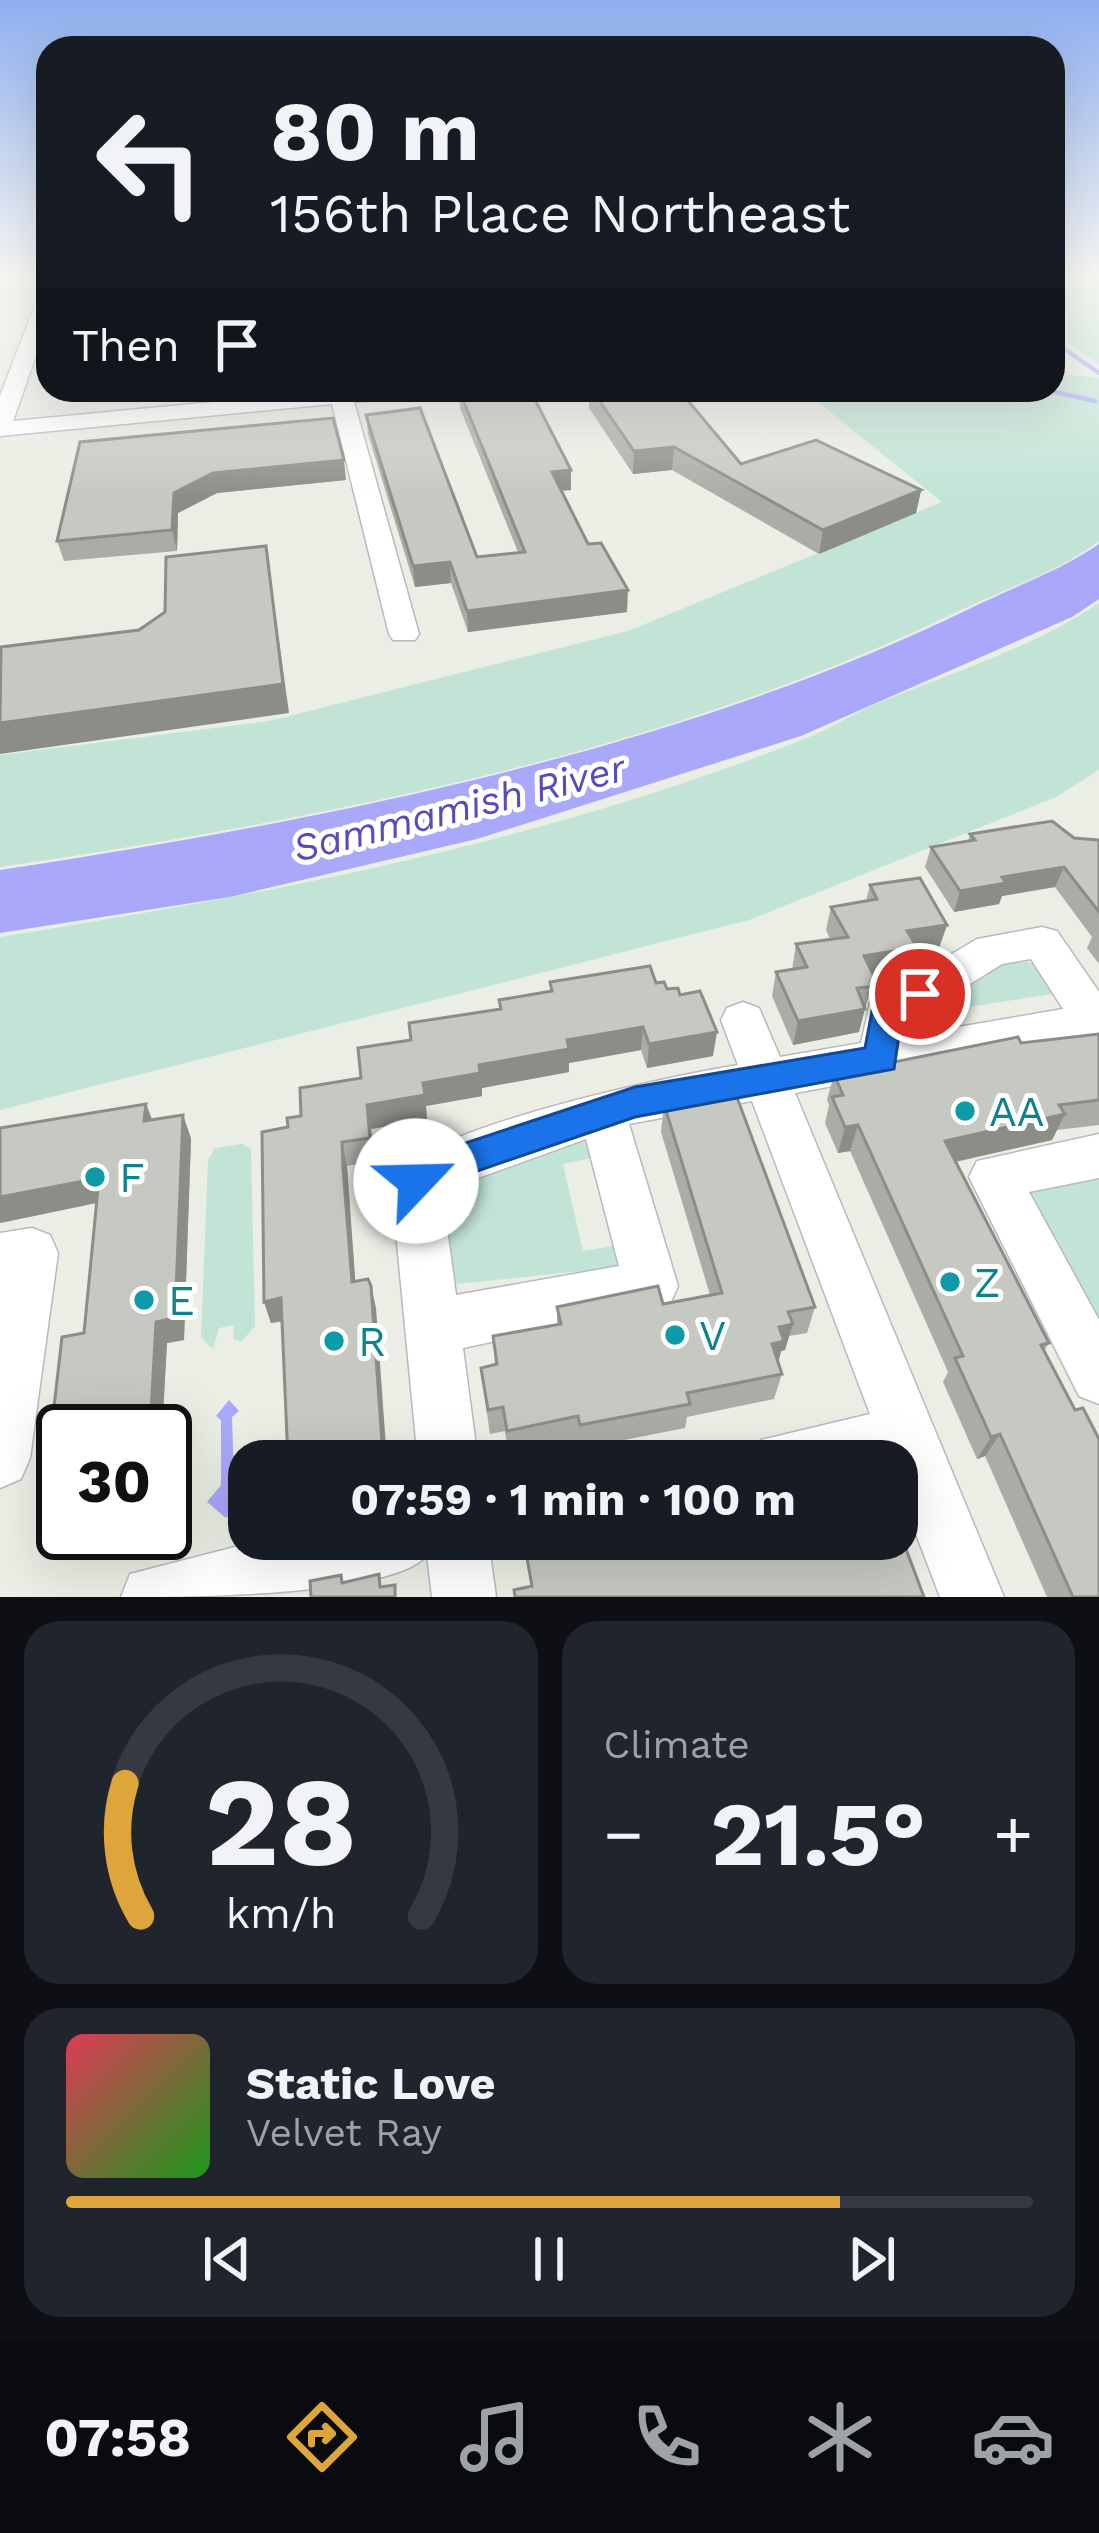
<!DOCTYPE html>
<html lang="en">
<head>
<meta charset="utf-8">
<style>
  body { margin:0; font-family:"Work Sans",sans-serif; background:#20242c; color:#f1f3f6; height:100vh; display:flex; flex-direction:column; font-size:45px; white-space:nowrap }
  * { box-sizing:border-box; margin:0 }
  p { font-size:39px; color:#9ea1a6 }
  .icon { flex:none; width:66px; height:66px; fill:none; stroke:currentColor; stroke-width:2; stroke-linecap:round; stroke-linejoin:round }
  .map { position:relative; height:1597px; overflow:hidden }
  .sheet { display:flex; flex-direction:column; gap:24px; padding:24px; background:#0d0f14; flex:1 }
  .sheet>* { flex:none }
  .hud { position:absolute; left:36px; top:36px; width:1029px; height:366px; border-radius:36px; box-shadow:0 12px 48px #0002; background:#171b24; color:#f1f3f6; overflow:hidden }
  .speed { position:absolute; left:36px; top:1404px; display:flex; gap:24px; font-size:60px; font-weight:700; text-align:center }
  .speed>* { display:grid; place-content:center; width:156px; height:156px; border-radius:50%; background:#171b24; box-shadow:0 12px 48px #0002; line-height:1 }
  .speed .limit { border:6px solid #111; border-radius:18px; background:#fff; color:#111 }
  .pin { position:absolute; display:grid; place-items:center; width:102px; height:102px; color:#fff; margin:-51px; border:6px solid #fff; border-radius:50%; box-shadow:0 3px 12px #0007 }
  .me { position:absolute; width:132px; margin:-66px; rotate:66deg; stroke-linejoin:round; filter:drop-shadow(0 0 9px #0008) }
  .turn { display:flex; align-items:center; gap:42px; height:252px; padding:0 36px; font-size:54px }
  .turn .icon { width:156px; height:156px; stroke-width:2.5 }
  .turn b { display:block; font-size:84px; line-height:102px }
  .then { display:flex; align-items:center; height:114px; padding:0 36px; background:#0003; gap:24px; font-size:45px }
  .big { font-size:90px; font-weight:700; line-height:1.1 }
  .sheet .card { flex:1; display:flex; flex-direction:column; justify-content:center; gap:18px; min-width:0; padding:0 42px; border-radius:36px; background:#20242c }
  .sheet .dial { align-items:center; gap:0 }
  .dial svg { height:312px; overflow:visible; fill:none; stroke:#363941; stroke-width:7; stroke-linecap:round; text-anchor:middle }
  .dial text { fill:#f1f3f6; stroke:none }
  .song { display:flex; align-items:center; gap:36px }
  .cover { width:144px; height:144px; border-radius:18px; background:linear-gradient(135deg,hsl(350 70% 55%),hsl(120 70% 35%)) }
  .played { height:12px; border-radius:6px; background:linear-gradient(90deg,#dea63a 80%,#363941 80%) }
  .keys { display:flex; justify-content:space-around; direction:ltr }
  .heat { display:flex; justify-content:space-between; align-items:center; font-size:66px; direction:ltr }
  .sheet .tiles { flex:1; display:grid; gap:24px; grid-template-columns:1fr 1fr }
  .card:last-child { grid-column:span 2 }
  .trip { position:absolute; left:228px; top:1440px; width:690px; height:120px; border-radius:36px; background:#171b24; box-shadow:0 12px 48px #0002; font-weight:700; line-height:120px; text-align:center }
  .dock { display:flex; height:192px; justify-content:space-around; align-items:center; background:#090b0e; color:#9ea1a6 }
  .dock .icon { width:84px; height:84px }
  .dock .selected { color:#dea63a }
  .dock b { font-size:54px; color:#f1f3f6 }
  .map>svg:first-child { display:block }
  .green { fill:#c2e4d6 }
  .water { fill:#aaa8fa }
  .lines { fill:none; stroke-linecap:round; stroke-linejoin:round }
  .stream { stroke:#aaa8fa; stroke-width:4.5 }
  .minor-casing { stroke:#bab9bf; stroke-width:3 }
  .minor { fill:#fff; fill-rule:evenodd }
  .wall { fill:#aaada6 }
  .shaded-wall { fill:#8b8d87 }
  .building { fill:#c6c9c1; stroke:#8b8d87; stroke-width:3 }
  .route { fill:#1a73e8; stroke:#114b97; stroke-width:3 }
  .culture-dot { fill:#0f9aa8; stroke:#fff; stroke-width:4.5 }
  .labels { text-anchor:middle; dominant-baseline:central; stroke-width:10; stroke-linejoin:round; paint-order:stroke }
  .water-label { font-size:39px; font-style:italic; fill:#574cbc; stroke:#fff }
  .near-culture-label { font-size:42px; fill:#0d838f; stroke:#fff; text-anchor:start }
</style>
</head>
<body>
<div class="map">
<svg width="1099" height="1597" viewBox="0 0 1099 1597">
  <rect width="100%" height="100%" fill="#eaeee4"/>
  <g class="green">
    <polygon points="1053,275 1099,275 1099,364 1053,333"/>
    <path d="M1053 373 1099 378V541C1059 571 1006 589 961 610 666 753 323 819 0 867V755L269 721 628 631 942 502 803 390H1053Z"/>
    <path d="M1099 603V770L1056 797 749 920 0 1110V937C271 894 546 841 802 740 828 730 851 715 876 704 951 672 1031 649 1099 603Z"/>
    <polygon points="1028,962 1040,967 1055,990 1052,994 910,1016 992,963"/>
    <polygon points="588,1134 592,1158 563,1164 583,1251 614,1246 621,1267 456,1284 438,1192"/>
    <polygon points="242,1144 251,1149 255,1326 241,1342 233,1339 234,1325 219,1328 213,1349 201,1338 208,1160 215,1148"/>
    <polygon points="1099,1168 1099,1328 1026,1188"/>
  </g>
  <g class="water">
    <path d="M1099 544V599L1072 617 801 736 477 839 230 897 0 933V870C322 821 675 752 969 609 1011 588 1060 571 1099 544Z"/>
    <polygon points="229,1400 239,1411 232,1417 234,1481 246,1495 226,1518 207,1502 221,1485 221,1420 216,1416"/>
  </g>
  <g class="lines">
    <g class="stream">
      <polyline points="1053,341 1099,373"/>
      <polyline points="1046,390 1095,401"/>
    </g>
    <defs>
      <g id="minor">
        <polygon points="48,290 48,321 13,421 339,390 424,390 413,396 354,402 419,634 415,640 393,640 389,634 332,404 0,436 0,396 39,295"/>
        <path d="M1042 927 1057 931 1099 992V1045L1085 1040 795 1093 1004 1597H940L897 1484V1461H752L761 1440 870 1414 752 1101 629 1124 678 1286 670 1304 463 1348 478 1461H418L391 1181C415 1129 675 1075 738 1065L721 1020 727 1008 743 1002 759 1008 780 1057 861 1043 870 1003 977 939ZM1031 959 1063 1009 906 1036V1024L1002 964ZM586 1139 619 1266 456 1295 442 1191Z"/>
        <polygon points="1099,1134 1099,1178 1029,1192 1099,1320 1099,1404 1079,1396 969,1177 977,1161"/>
        <polygon points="32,1228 50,1235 58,1253 30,1458 21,1479 0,1488 0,1233"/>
        <path d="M266 1539H488L496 1597H432L427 1555C394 1597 179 1597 121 1597L130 1574Z"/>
      </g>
    </defs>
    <use href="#minor" class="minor-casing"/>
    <use href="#minor" class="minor"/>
  </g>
  <g class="wall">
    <polygon points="459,390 571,490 561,491 588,544 627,612 468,632 451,583 415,587 368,434 366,415 477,557 518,552 460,408"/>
    <polygon points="589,390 679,390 741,464 921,490 916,513 819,554 672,470 633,474 589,408"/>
    <polygon points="80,442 346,480 217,493 178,513 177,551 64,561 57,541"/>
    <polygon points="970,834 1099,840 1099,964 1087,948 1092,937 1055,887 1002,896 999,904 954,912 925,867 931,847 968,841"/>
    <polygon points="870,885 947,925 939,948 915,952 909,971 873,977 859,1032 793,1045 772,996 776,972 792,970 796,944 830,939 826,930 831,907 866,901"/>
    <polygon points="550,982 656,983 667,989 713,1056 647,1068 641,1050 569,1063 569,1072 482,1088 482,1096 426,1106 427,1119 371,1129 374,1161 347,1166 355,1281 376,1308 271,1323 264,1302 288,1127 301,1116 361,1078 411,1040 500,1009 499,1000 550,992"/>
    <polygon points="1099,1034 1099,1125 1057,1130 1052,1140 956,1162 1049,1343 1044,1351 1099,1597 1047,1597 985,1456 977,1459 943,1382 948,1372 850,1151 838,1153 825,1123 829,1105 827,1100 834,1074 1021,1043"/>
    <polygon points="682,1091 815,1307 807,1333 789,1336 785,1350 781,1351 778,1363 782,1374 774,1399 687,1417 685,1428 579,1449 577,1440 508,1454 505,1431 490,1434 484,1393 481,1368 495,1365 493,1336 557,1324 557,1307 663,1304 710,1295 661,1132 664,1104 681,1101"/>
    <polygon points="146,1104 152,1120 191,1138 184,1340 167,1343 162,1431 63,1431 63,1533 158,1533 157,1541 85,1557 81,1552 69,1554 62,1545 55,1547 40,1529 84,1333 97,1203 0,1223 0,1128"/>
  </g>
  <g class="shaded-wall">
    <polygon points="674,447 672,470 633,474 634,451"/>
    <polygon points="344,460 346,480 217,493 178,513 177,551 172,530 174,493 213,473"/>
    <polygon points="571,470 571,490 552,491 552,472"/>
    <polygon points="921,490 916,513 819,554 823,530"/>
    <polygon points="266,546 289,713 0,754 0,723"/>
    <polygon points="450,562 451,583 415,587 413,566"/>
    <polygon points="628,590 627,612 468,632 467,611"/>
    <polygon points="1064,867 1055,887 1002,896 999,904 954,912 960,891 1002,877"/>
    <polygon points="947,925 939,948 915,952 909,971 857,980 864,956 907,931"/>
    <polygon points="873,977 859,1032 793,1045 798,1021 864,1009"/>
    <polygon points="643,1027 641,1050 569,1063 569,1072 482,1088 482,1096 426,1106 427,1119 371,1129 374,1161 367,1105 423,1083 567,1040"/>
    <polygon points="717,1032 713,1056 647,1068 649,1044"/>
    <polygon points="146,1104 155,1127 144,1121"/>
    <polygon points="1065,1114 1052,1140 935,1166 945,1141"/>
    <polygon points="183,1115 191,1138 184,1340 167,1343 162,1431 150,1431 156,1322"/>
    <polygon points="858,1125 850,1151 838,1153 845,1127"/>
    <polygon points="342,1142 347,1166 357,1304 352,1282"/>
    <polygon points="99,1178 110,1200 0,1223 0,1197"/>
    <polygon points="371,1286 376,1308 387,1461 365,1461"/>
    <polygon points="281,1298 288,1320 271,1323 264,1302"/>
    <polygon points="793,1324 785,1350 781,1351 777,1367 772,1344 779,1327"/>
    <polygon points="1000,1434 985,1456 977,1459 991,1437"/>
  </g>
  <g class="building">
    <polygon points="459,390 530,390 571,470 552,472 588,544 601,543 628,590 467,611 450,562 413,566 366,415 420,408 477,557 525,552"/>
    <polygon points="592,390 679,390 741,464 816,440 921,490 823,530 674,447 634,451"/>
    <polygon points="333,418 344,460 213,473 174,493 172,530 57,541 80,442"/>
    <polygon points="266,546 283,684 0,723 1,647 139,630 165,612 166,557"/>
    <polygon points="1052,821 1074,838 1099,840 1099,912 1064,867 1002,877 1006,883 960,891 931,847 975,840 970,834"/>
    <polygon points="920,878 947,925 907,931 917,947 864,956 874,976 870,987 857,988 865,1009 798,1021 776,972 807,967 796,944 848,937 831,907 877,899 870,885"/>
    <polygon points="650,966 656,983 664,982 667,989 678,988 680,995 700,991 717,1032 649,1044 643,1027 567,1040 569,1049 479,1065 480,1073 423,1083 425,1095 367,1105 370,1138 342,1142 343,1168 352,1282 368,1279 371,1286 383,1457 365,1461 288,1461 281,1298 264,1302 262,1132 288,1127 287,1118 301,1116 300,1088 361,1078 358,1048 411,1040 409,1023 501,1009 499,1000 552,991 550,982"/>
    <polygon points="1099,1034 1099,1100 1059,1105 1065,1114 945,1141 1049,1343 1041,1345 1075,1410 1083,1408 1099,1439 1099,1597 1073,1597 1000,1434 991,1437 955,1358 963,1356 858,1125 845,1127 832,1097 843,1095 834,1074 1018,1037 1021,1043"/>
    <polygon points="714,1085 720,1095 735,1092 815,1307 788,1312 793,1324 779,1327 784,1341 772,1344 782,1374 687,1393 690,1404 580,1425 578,1416 507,1431 503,1407 488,1410 481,1368 497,1364 493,1336 561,1324 557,1307 658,1286 663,1304 722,1293 664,1104 686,1100 682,1091"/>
    <polygon points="146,1104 144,1121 183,1115 175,1318 156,1322 150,1431 63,1431 63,1533 71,1533 55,1536 56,1526 40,1529 62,1337 84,1333 99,1178 0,1197 0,1128"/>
    <polygon points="72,1533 99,1533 71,1539"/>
    <polygon points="604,1539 853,1539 855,1544 871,1540 877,1556 906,1549 924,1597 515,1597 514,1590 532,1586 527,1558"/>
    <polygon points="379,1574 380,1587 395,1585 395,1597 311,1597 310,1581 341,1575 342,1583"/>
  </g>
  <linearGradient id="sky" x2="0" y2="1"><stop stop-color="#8fafef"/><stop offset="0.55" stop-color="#f6f7f3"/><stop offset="1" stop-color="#f6f7f3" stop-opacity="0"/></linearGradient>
  <rect width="1099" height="498" fill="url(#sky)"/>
  <polygon class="route" points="920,981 936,994 901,1022 894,1069 635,1117 448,1181 416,1198 403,1193 397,1181 403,1169 423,1157 635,1087 865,1048 873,1006"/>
  <g class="culture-dot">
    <circle cx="965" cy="1111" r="12"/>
    <circle cx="95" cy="1177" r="12"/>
    <circle cx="950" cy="1282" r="12"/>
    <circle cx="144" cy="1300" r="12"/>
    <circle cx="675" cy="1335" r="12"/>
    <circle cx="334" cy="1341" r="12"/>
  </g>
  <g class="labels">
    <g class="water-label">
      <text transform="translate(459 808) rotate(-14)">Sammamish River</text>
    </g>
    <g class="near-culture-label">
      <text x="989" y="1111">AA</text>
      <text x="119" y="1177">F</text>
      <text x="974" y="1282">Z</text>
      <text x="168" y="1300">E</text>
      <text x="699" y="1335">V</text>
      <text x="358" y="1341">R</text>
    </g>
  </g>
</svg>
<div class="speed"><div class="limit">30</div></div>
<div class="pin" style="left:920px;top:994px;background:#d93025"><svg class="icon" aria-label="arrive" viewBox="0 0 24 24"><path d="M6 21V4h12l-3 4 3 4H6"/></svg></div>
<svg class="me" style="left:416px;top:1181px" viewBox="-20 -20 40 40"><circle r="19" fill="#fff"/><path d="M0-13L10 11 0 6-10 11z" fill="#1a73e8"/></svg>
<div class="trip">07:59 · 1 min · 100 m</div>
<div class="hud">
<div class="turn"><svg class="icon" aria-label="left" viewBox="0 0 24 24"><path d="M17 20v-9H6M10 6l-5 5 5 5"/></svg><div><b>80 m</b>156th Place Northeast</div></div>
<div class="then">Then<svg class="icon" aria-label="arrive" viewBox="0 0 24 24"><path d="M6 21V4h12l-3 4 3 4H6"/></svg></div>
</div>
</div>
<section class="sheet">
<div class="tiles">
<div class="card dial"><svg viewBox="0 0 100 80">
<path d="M14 69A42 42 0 1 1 86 69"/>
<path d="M14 69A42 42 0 0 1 10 35" stroke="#dea63a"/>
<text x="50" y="56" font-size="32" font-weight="700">28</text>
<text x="50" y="72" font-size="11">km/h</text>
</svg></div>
<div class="card"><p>Climate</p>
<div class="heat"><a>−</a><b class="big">21.5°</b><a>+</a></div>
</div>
<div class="card">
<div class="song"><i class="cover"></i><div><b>Static Love</b><p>Velvet Ray</p></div></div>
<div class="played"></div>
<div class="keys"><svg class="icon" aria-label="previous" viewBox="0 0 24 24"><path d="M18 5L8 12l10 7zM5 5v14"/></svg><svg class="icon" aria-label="pause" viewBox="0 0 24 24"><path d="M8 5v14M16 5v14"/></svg><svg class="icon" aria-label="next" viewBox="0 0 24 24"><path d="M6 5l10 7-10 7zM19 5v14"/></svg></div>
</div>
</div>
</section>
<nav class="dock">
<b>07:58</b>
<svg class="icon selected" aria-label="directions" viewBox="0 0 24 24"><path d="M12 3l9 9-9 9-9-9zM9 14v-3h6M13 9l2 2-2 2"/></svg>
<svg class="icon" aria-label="music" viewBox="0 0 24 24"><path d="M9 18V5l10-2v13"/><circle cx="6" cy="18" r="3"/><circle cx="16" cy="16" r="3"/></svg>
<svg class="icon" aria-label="phone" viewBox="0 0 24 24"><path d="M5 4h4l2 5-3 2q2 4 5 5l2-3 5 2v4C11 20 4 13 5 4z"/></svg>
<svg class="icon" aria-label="climate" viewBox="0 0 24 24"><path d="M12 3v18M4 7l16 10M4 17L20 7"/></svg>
<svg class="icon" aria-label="car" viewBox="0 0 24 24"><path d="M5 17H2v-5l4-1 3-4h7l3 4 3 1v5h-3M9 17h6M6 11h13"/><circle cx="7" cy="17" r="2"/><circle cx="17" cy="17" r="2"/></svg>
</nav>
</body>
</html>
